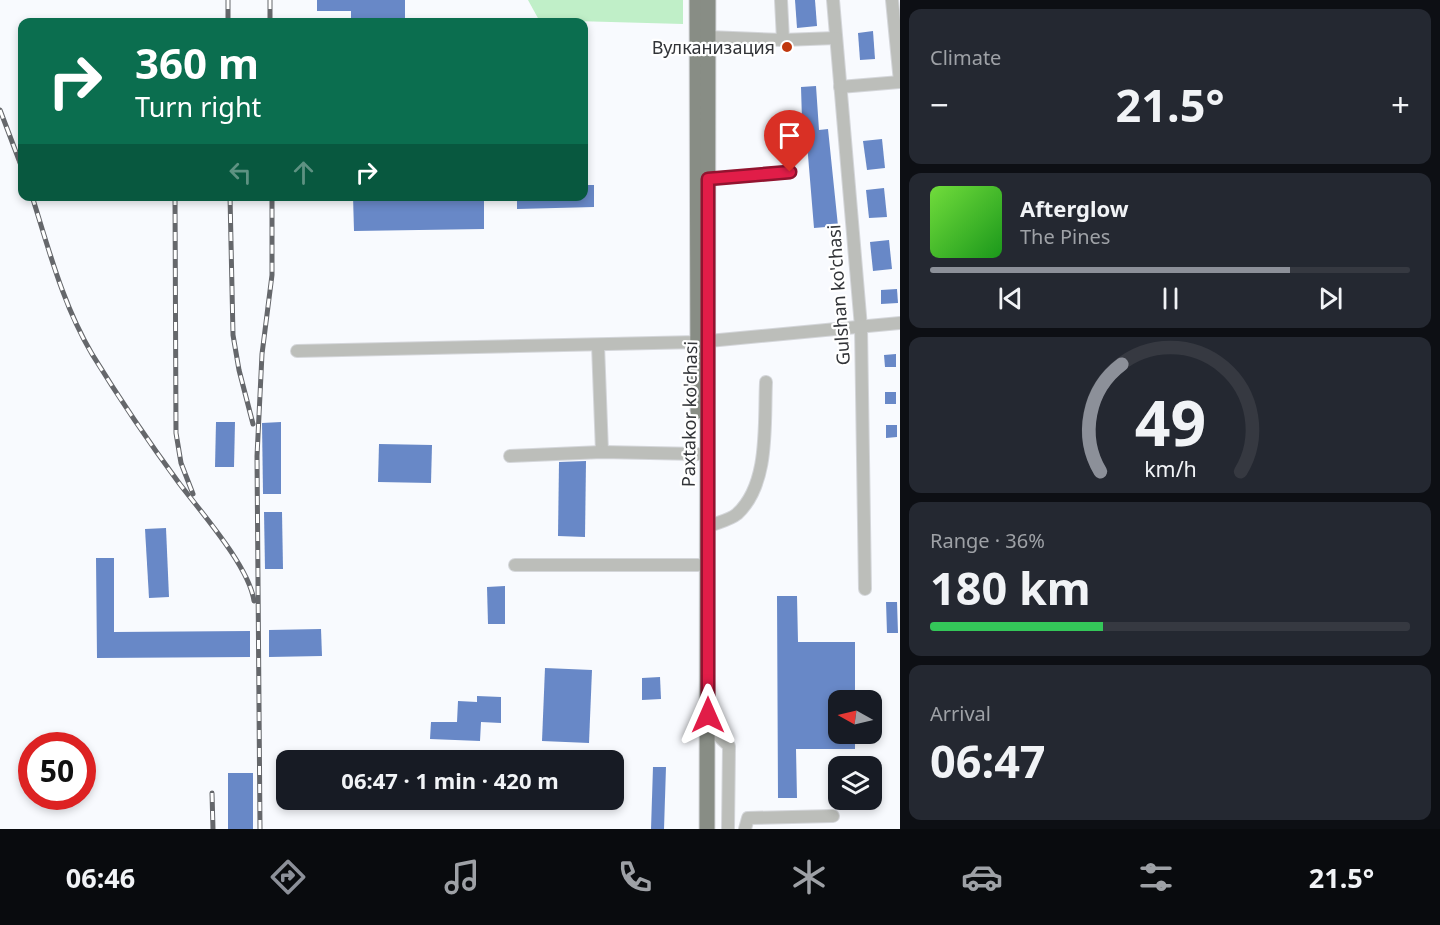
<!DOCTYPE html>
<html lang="en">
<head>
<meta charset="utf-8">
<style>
  body { margin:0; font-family:"Noto Sans",sans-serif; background:#242831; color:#f1f3f6; height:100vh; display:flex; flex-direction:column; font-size:22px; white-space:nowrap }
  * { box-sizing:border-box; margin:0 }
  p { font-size:20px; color:#9ea1a6 }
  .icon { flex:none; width:33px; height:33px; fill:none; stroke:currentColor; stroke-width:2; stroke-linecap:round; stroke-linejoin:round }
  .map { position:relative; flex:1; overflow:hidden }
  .drawer { display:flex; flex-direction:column; gap:9px; padding:9px; background:#0d0f14; width:540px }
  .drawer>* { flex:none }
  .hud { position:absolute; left:18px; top:18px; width:570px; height:183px; border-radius:12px; box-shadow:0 3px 9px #0003; background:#0b6e4f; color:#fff; overflow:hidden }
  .needle { width:39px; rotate:278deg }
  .fabs { position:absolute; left:828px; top:690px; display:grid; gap:12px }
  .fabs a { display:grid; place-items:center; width:54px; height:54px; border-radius:12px; background:#171b24; box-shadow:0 3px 9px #0003; font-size:30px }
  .speed { position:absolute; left:18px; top:732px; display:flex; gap:12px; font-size:30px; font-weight:700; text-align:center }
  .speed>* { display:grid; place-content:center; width:78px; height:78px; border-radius:50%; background:#171b24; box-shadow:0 3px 9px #0003; line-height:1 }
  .speed .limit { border:9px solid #d22; background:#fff; color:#111 }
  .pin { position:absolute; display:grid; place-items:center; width:51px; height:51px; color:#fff; margin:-62px -26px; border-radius:50% 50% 50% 0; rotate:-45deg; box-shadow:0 0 6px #0007 }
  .pin .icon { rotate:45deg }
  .me { position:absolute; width:66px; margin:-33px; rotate:0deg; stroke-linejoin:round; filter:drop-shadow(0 0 4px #0008) }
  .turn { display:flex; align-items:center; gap:21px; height:126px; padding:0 18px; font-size:27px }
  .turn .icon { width:78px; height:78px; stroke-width:2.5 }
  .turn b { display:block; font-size:42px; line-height:51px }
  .lanes { display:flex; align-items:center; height:57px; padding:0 18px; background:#0003; justify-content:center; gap:30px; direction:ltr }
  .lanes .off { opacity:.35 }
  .big { font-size:45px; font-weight:700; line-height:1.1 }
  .drawer .tile { flex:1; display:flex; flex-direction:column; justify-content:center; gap:9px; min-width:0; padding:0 21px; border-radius:12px; background:#242831 }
  .drawer .dial { align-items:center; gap:0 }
  .dial svg { height:156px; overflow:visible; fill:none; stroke:#363941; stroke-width:7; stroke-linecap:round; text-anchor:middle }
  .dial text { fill:#f1f3f6; stroke:none }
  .song { display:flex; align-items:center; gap:18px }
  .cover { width:72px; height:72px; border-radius:9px; background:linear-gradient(135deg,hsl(100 70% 55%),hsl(120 70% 35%)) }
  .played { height:6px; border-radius:3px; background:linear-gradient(90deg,#8c9099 75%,#363941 75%) }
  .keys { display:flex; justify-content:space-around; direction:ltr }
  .heat { display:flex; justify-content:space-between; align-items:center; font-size:33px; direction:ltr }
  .charge { height:9px; border-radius:4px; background:linear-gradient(90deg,#34c759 36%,#363941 0) }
  .trip { position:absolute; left:276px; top:750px; width:348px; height:60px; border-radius:12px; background:#171b24; box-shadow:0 3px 9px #0003; font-weight:700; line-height:60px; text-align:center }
  .tab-bar { display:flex; height:96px; justify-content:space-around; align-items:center; background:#090b0e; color:#9ea1a6 }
  .tab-bar .icon { width:42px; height:42px }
  .tab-bar .on { color:#8c9099 }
  .tab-bar b { font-size:27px; color:#f1f3f6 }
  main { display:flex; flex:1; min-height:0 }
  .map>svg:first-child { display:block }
  .green { fill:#c0efc8 }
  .building { fill:#6888c7 }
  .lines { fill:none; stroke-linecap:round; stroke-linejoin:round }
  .minor-casing { stroke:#d4d6da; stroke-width:14 }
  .major-casing { stroke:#d4d6da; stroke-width:17 }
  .minor { stroke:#bcbeba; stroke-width:12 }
  .major { stroke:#888d85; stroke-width:15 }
  .rail-casing { stroke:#65676b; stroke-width:5 }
  .rail { stroke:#fff; stroke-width:3; stroke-dasharray:9; stroke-linecap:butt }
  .route-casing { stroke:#92132f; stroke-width:15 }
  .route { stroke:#e11d48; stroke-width:10 }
  .poi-dot { fill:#c0370e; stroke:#fff; stroke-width:2 }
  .labels { text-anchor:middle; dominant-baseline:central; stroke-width:4.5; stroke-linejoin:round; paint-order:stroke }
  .poi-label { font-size:18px; fill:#323438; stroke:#fff; text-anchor:end }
  .street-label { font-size:18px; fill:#323438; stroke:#fff }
</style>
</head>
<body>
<main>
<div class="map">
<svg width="900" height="829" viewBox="0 0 900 829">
  <rect width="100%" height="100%" fill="#f8fafe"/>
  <polygon class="green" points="528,0 683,0 683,24 539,20"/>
  <g class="building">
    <polygon points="317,0 405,0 405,22 351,22 351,11 317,11"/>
    <polygon points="795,0 815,0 817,26 797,28"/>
    <polygon points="873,31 875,59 860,60 858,33"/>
    <polygon points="816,86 819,130 828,129 838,226 814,228 805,119 802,120 801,87"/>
    <polygon points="882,139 885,168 867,170 863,141"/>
    <polygon points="584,185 594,185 594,207 517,209 517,196 584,196"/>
    <polygon points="884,188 887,217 869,218 866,190"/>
    <polygon points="353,196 484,196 484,229 354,231"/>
    <polygon points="889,240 892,269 873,271 870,242"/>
    <polygon points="897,289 898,303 881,304 881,290"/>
    <polygon points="896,354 896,367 885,367 884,355"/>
    <rect x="885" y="392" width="11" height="12"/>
    <polygon points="216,422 235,422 234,467 215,467"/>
    <polygon points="281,422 281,494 263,494 262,423"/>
    <polygon points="886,425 897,425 897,437 886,438"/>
    <polygon points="379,444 432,445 431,483 378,482"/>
    <polygon points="586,461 585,537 558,536 559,462"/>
    <polygon points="264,512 282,512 283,569 265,569"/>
    <polygon points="166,528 169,597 149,598 145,529"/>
    <polygon points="96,558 114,558 114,632 250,631 250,657 97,658"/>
    <polygon points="505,586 505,624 488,624 487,587"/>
    <polygon points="777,596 797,596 798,642 855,642 855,700 838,700 838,734 855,734 855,749 796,749 797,798 778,798"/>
    <polygon points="886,602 897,602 898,633 887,633"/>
    <polygon points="321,629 322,656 269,657 269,630"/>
    <polygon points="545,668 592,670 589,743 542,741"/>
    <polygon points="660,677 661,699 642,700 642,678"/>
    <polygon points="477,696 501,697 501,723 481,722 480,741 430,739 431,722 457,722 458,701 477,702"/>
    <polygon points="653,767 666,767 664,829 651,829"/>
    <rect x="228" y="773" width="25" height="56"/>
  </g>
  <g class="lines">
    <defs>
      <g id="minor">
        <polyline points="781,0 783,40"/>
        <polyline points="833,0 861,327 865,589"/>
        <polyline points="892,0 900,82"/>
        <polyline points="708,37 783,40 836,38"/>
        <polyline points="840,87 900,82"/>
        <polyline points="708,179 790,172"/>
        <polyline points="598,345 602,452"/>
        <polyline points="297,351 698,342 900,323"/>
        <polyline points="510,456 602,452 698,454"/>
        <path d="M707 527C716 523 730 520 737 514 770 484 764 423 766 382"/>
        <polyline points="515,565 698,565"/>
        <polyline points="708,726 729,746 728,829"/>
        <polyline points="745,829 748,818 833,816"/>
      </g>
      <g id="major">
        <polyline points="697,0 698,411"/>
        <polyline points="707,829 708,0"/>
      </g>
    </defs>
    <use href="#minor" class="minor-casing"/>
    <use href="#major" class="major-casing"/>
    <use href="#minor" class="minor"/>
    <use href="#major" class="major"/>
    <defs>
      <g id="rail">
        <polyline points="228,0 228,22"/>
        <polyline points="270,0 270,22"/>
        <polyline points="0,110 22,168"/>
        <path d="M32 196C49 250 63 305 92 354 119 398 148 441 179 483 200 511 249 566 254 601"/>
        <polyline points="175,196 176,433 181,463 193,494"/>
        <polyline points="230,196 233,335 239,370 253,424"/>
        <polyline points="212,793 213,829"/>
        <polyline points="260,829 257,456 262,354 272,275 272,196"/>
      </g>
    </defs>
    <use href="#rail" class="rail-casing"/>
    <use href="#rail" class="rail"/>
  </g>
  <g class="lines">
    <defs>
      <polyline id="route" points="708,715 708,179 790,172"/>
    </defs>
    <use href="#route" class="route-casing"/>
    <use href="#route" class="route"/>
  </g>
  <circle class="poi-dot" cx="787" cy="47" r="6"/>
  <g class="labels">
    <g class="poi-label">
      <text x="775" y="47">Вулканизация</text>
    </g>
    <g class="street-label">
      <text transform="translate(838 295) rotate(-94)">Gulshan ko'chasi</text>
      <text transform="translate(689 414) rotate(-89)">Paxtakor ko'chasi</text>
    </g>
  </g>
</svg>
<div class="fabs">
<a><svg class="needle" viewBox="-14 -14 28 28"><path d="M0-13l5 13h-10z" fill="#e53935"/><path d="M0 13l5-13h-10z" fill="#9ea1a6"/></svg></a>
<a><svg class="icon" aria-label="layers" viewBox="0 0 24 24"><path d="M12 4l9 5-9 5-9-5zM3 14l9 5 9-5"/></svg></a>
</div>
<div class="speed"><div class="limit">50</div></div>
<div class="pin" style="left:790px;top:172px;background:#d93025"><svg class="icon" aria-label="arrive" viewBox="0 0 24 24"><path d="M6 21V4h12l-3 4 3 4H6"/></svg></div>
<svg class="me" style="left:708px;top:715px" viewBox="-20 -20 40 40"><path d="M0-17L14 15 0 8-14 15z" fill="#e11d48" stroke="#fff" stroke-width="4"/></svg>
<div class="trip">06:47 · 1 min · 420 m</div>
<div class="hud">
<div class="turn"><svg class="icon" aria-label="right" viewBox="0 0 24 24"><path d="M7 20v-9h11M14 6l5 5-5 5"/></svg><div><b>360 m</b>Turn right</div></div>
<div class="lanes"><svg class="icon off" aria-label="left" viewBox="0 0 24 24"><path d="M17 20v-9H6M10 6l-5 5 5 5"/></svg><svg class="icon off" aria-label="ahead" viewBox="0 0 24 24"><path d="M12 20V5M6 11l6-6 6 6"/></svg><svg class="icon" aria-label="right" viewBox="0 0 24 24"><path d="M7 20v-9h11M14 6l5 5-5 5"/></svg></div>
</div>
</div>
<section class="drawer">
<div class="tile"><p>Climate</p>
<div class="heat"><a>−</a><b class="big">21.5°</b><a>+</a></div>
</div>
<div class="tile">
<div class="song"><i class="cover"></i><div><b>Afterglow</b><p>The Pines</p></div></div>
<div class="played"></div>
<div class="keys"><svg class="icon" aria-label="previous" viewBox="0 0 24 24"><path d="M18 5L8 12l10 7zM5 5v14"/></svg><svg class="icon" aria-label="pause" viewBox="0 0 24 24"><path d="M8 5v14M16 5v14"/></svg><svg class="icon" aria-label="next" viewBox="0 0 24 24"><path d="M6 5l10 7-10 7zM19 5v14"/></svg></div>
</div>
<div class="tile dial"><svg viewBox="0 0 100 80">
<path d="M14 69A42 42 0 1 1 86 69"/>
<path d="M14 69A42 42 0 0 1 25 14" stroke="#8c9099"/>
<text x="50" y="56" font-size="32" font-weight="700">49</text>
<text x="50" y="72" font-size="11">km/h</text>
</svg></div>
<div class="tile"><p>Range · 36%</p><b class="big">180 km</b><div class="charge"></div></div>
<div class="tile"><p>Arrival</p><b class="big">06:47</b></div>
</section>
</main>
<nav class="tab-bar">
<b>06:46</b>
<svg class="icon on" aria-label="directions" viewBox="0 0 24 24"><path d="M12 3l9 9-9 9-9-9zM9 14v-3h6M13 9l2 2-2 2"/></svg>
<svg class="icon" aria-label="music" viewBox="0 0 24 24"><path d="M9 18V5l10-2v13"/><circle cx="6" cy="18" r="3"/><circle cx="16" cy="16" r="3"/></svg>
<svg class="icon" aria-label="phone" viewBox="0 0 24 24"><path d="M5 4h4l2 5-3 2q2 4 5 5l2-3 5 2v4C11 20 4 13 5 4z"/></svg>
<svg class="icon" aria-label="climate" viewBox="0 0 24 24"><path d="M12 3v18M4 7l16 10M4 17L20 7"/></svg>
<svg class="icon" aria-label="car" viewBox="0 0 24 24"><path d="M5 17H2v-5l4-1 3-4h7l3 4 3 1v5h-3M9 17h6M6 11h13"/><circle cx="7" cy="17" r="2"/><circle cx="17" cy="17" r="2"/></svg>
<svg class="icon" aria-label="filters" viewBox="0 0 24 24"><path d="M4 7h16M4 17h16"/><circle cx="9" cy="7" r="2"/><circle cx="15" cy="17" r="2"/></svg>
<b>21.5°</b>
</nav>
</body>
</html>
